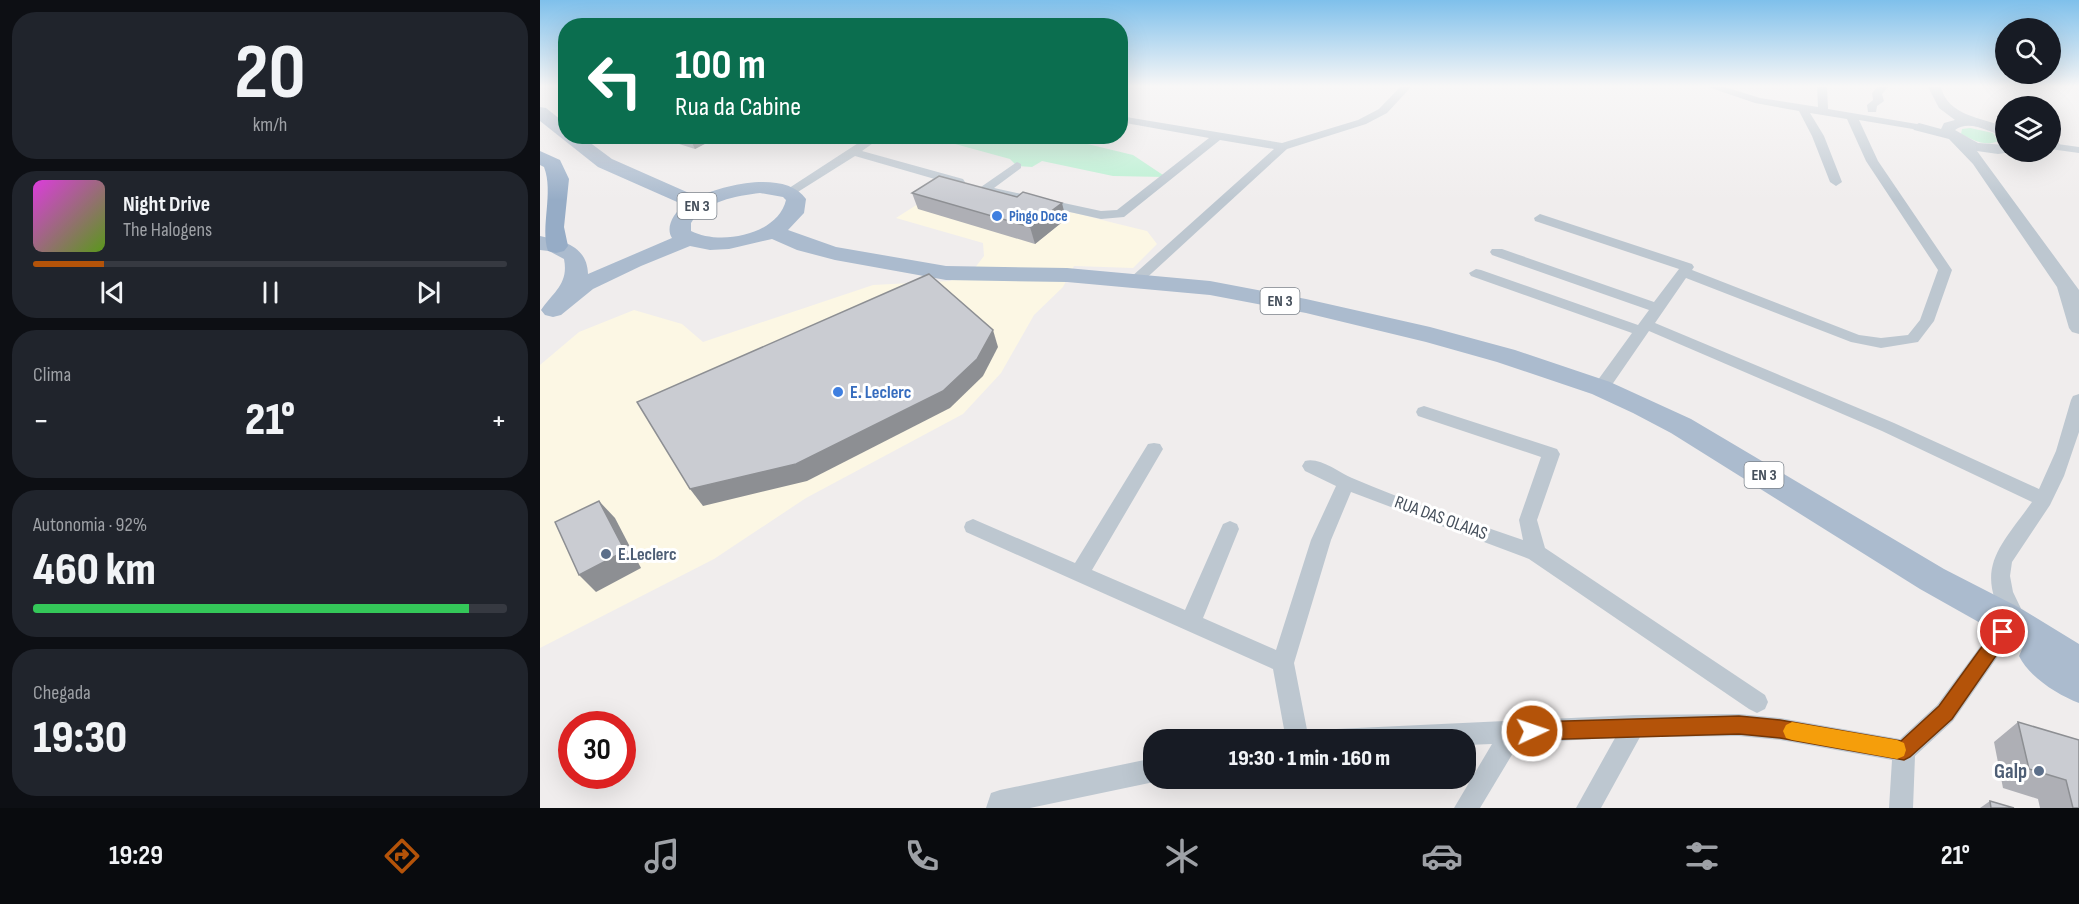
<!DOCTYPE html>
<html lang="pt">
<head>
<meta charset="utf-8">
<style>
  body { margin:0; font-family:"Sofia Sans Condensed",sans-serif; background:#20242c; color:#f1f3f6; height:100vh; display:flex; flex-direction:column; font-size:22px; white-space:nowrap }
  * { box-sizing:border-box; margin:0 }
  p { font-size:20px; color:#9ea1a6 }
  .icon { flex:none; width:33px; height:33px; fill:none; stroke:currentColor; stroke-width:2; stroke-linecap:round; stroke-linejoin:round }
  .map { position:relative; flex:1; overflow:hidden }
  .drawer { display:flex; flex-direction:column; gap:12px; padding:12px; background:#0d0f14; width:540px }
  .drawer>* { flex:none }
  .guide { position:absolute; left:18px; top:18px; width:570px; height:126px; border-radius:24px; box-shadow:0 6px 24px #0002; background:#0b6e4f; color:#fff; overflow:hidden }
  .fabs { position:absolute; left:1455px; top:18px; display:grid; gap:12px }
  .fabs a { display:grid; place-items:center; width:66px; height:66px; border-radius:50%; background:#171b24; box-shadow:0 6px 24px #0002; font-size:30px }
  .speed { position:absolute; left:18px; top:711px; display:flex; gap:12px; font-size:30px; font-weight:700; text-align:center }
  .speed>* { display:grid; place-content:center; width:78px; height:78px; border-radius:50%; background:#171b24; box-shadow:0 6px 24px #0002; line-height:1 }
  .speed .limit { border:9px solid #d22; background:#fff; color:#111 }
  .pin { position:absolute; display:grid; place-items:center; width:51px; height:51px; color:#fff; margin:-26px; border:3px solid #fff; border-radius:50%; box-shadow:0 2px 6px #0007 }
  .me { position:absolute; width:66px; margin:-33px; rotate:87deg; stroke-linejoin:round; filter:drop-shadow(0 0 4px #0008) }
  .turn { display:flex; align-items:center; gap:21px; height:126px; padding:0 18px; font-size:27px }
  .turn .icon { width:78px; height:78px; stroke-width:2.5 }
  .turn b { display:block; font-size:42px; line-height:51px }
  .big { font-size:45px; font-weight:800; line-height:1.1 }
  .drawer .tile { flex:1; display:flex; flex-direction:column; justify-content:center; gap:9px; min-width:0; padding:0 21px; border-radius:24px; background:#20242c }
  .drawer .dial { align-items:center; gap:0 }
  .dial b { font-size:78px; line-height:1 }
  .song { display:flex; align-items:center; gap:18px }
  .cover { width:72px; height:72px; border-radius:9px; background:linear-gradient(135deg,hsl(300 70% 55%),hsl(90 70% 35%)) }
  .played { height:6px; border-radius:3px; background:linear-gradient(90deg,#b45309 15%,#363941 15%) }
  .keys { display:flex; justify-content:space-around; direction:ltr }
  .heat { display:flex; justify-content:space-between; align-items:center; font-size:33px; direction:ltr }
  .charge { height:9px; border-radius:4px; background:linear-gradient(90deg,#34c759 92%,#363941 0) }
  .trip { position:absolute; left:603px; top:729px; width:333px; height:60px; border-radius:24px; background:#171b24; box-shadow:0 6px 24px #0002; font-weight:800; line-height:60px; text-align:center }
  .dock { display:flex; height:96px; justify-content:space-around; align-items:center; background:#090b0e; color:#9ea1a6 }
  .dock .icon { width:42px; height:42px }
  .dock .on { color:#b45309 }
  .dock b { font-size:27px; color:#f1f3f6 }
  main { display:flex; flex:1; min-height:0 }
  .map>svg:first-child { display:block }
  .commercial { fill:#fcf7e4 }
  .green { fill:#b8f0d1 }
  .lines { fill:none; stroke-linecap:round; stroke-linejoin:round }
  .minor { fill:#bdc7d0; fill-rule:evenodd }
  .tertiary { fill:#bdc7d0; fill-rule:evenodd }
  .primary { fill:#abbbce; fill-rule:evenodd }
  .trunk { fill:#96acc6; fill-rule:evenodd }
  .wall { fill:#aeafb5 }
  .shaded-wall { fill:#8d8f93 }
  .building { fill:#caccd2; stroke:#8d8f93; stroke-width:1.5 }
  .route { fill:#b45309; stroke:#753606; stroke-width:1.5 }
  .slow { fill:#f59e0b }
  .shop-dot { fill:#3f7fe0; stroke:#fff; stroke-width:2 }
  .service-dot { fill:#5c6f8a; stroke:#fff; stroke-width:2 }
  .labels { text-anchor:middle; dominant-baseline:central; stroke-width:6; stroke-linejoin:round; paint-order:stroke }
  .far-shop-label { font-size:15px; font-weight:bold; fill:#366cbe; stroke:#fff; text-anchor:start }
  .shield { fill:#fff; stroke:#7d848c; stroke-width:1.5 }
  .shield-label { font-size:16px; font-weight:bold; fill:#454f5b }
  .shop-label { font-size:18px; font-weight:bold; fill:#366cbe; stroke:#fff; text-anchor:start }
  .street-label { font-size:18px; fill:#454f5b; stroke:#fff }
  .service-label { font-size:18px; font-weight:bold; fill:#4e5e75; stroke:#fff; text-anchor:start }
  .near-service-label { font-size:21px; font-weight:bold; fill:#4e5e75; stroke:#fff; text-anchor:end }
</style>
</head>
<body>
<main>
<section class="drawer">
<div class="tile dial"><b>20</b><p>km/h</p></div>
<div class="tile">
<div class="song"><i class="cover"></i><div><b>Night Drive</b><p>The Halogens</p></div></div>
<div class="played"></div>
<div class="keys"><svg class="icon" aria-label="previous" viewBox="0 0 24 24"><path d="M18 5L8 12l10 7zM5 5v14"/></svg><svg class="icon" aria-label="pause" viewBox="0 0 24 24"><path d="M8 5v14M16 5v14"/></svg><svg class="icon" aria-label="next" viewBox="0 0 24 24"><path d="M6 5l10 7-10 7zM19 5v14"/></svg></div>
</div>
<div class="tile"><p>Clima</p>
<div class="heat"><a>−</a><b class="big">21°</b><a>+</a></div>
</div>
<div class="tile"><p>Autonomia · 92%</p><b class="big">460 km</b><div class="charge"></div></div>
<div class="tile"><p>Chegada</p><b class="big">19:30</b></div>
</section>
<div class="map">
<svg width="1539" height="808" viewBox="0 0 1539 808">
  <rect width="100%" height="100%" fill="#f0eded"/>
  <polygon class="commercial" points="403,188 455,200 535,213 574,223 607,231 617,244 593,268 534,266 523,287 494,315 461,373 423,414 266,498 174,559 0,648 0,365 39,332 94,310 142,324 163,342 333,285 410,281 434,269 444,256 443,243 356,218"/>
  <g class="green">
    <path d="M1430 128 1453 133 1458 141C1445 147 1433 140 1421 134L1422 129Z"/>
    <polygon points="395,136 539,137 535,141 593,155 626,177 573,176 502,161 492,167 477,166 470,159 393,138"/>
  </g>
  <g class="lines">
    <g class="minor">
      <polygon points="860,87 871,87 847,113 826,124 747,149 600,284 590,284 588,281 590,278 734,149 680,140 584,217 561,219 444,193 438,189 477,162 481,164 481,168 454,188 561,211 577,210 669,138 580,122 580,116 742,143 818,120 839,109"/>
      <path d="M1168 87H1185L1220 98 1278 107 1277 87H1287L1288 109 1383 125 1384 127 1379 130 1319 120 1338 161 1412 270 1394 321 1378 342 1341 348 1311 342 1146 278 1115 323 1354 423 1499 489 1516 451 1531 400 1533 396 1539 394V432L1524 476 1510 505 1472 562 1470 576 1473 592 1486 619 1483 625 1476 628 1471 626 1474 632 1470 639 1413 721 1375 756 1373 808H1349L1352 760 1240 740 1199 736 1100 737 1061 808H1036L1075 738 979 743 940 808H914L952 744 926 745V740H785L788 732 796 729 1094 715 1199 714 1240 718 1360 739 1397 705 1456 625 1463 623 1468 625C1432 569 1460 547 1492 502L1342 431 1109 331 1067 392H1055L1053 388 1055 384 1092 333 931 276 929 273 936 269 941 270 1098 325 1109 310 952 255 950 252 952 249H962L1114 302 1139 269 995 221 994 218 1000 214 1152 264 1154 267 1152 270 1319 335 1341 338 1368 335 1380 320 1398 270 1326 161 1307 119 1270 113 1284 136 1302 182 1296 186 1290 182 1272 136 1259 111 1215 103Z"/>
      <polygon points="1337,87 1348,87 1342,94 1344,101 1337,106 1336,112 1328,112 1327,105 1333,100 1332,93"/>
      <polygon points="329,136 343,136 322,151 423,179 425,182 419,186 315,156 253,195 249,196 243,192"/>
      <polygon points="1510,143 1539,147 1539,153 1510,149"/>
      <path d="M884 406 1017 449 1020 454 997 520 1005 548 1225 695 1228 702 1225 709 1217 713 1209 709 989 559 811 492 791 540 754 663 769 740H746L733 669 426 532 424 527 426 522 433 519 535 563 608 444 614 443 620 444 623 449 552 570 645 610 683 524 690 521 697 524 699 529 663 618 736 650 771 540 796 486 765 471 762 466 765 461C780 457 798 472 812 478 867 502 926 520 983 540L979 520 1001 457 878 416 876 412 878 408Z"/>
      <polygon points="614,758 614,778 622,778 614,782 490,808 446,808 451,793 460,790"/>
    </g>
    <g class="tertiary">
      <path d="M1388 87H1401C1408 116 1442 118 1466 127V137C1450 133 1430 119 1415 130L1438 143 1466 145V152H1472L1458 154 1437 151 1539 290V334L1532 332 1529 328 1517 287 1433 164 1409 139 1374 130 1372 127 1379 123 1401 129 1404 123 1415 120 1399 108Z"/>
      <polygon points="1510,142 1519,143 1521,146 1519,149 1510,150"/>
    </g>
    <path class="primary" d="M0 107 6 108 26 124V136H41L72 159 158 197C186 184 246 170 266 199L264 213 248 230 296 247 406 266 527 268 670 281 766 299 890 327 975 350 1070 382 1151 419 1404 569 1480 608 1539 644V703C1518 695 1489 677 1479 656L1483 647 1380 589 1131 433 1093 413 1052 394 957 362 886 342 766 313 670 295 527 282 406 280 295 260 257 250 232 239 189 249 170 250 150 246 101 266 53 289 21 315 13 317 5 315 1 310C13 292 29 284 24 259L9 251 0 250V236C24 241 47 246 48 274L132 238C125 227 134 213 144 205L58 167 0 121ZM220 193 243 197 246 200C238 235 180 246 151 231V223C164 201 197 196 220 193Z"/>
    <path class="trunk" d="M0 151 20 160 29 179 24 227 28 246 24 251 16 253 8 251C0 227 14 193 4 167L0 165Z"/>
  </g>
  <g class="wall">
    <polygon points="114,136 180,136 155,149"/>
    <polygon points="372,193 526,219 495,244 378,209"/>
    <polygon points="1478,722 1539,740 1539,808 1500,808 1498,799 1463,788 1454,742"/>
    <polygon points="1450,801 1474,808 1440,808"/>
  </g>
  <g class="shaded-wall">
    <polygon points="149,136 180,136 155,149"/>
    <polygon points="522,203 526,219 495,244 490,227"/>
    <polygon points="453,330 458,347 443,376 410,408 267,481 163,506 150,489"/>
    <polygon points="59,501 75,518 101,568 56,592 39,575"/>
  </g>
  <g class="building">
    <polygon points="399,176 477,197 483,192 522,203 490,227 372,193"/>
    <polygon points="389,274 453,330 437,359 403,391 256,464 150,489 97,402"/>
    <polygon points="59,501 85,551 39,575 15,522"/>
    <polygon points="1478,722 1539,740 1539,808 1533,808 1526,780 1489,769"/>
    <polygon points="1450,801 1474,808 1451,808"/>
  </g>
  <linearGradient id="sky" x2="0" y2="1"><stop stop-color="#7fc0eb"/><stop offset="0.43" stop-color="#f8f7f7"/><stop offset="1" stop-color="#f8f7f7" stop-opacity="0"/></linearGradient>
  <rect width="1539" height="200" fill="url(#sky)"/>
  <polygon class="route" points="1463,624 1469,626 1471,632 1469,637 1412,719 1370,757 1364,760 1240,738 1199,734 992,740 985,737 982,731 985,724 992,722 1199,716 1240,720 1361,741 1399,706 1457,626"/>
  <polygon class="slow" points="1252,722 1357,740 1364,743 1366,750 1364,756 1357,759 1252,740 1246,738 1243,731 1246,725"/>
  <g class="shop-dot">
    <circle cx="457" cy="216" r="6"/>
    <circle cx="298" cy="392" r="6"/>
  </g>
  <g class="service-dot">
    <circle cx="66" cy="554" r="6"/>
    <circle cx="1499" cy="771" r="6"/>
  </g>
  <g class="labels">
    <g class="far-shop-label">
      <text x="469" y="216">Pingo Doce</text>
    </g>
    <g class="shield">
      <rect x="137.5" y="193" width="39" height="26" rx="4.5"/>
      <rect x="720.5" y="288" width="39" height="26" rx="4.5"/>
      <rect x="1204.5" y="462" width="39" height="26" rx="4.5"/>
    </g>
    <g class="shield-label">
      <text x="157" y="206">EN 3</text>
      <text x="740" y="301">EN 3</text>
      <text x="1224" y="475">EN 3</text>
    </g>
    <g class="shop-label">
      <text x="310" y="392">E. Leclerc</text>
    </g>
    <g class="street-label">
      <text transform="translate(901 518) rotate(20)">RUA DAS OLAIAS</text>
    </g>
    <g class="service-label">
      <text x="78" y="554">E.Leclerc</text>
    </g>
    <g class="near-service-label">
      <text x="1487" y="771">Galp</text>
    </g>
  </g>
</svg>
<div class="fabs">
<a><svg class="icon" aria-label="search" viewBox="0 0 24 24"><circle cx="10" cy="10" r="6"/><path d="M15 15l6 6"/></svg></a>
<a><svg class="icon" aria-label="layers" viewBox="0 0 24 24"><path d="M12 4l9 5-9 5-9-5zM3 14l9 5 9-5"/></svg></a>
</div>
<div class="speed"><div class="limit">30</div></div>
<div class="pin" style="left:1463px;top:632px;background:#d93025"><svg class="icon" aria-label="arrive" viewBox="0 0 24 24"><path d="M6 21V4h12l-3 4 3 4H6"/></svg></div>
<svg class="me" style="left:992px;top:731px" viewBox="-20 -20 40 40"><circle r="17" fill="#b45309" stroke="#fff" stroke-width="3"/><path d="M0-11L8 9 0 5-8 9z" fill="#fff"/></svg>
<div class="trip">19:30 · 1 min · 160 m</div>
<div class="guide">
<div class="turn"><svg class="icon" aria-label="left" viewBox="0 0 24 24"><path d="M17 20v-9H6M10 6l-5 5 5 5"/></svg><div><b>100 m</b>Rua da Cabine</div></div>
</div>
</div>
</main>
<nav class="dock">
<b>19:29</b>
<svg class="icon on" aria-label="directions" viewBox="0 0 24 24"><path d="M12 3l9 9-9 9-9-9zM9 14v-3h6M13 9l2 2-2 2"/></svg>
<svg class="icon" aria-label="music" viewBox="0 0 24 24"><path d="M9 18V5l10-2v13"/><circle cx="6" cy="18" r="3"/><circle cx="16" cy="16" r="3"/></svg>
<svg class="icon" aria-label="phone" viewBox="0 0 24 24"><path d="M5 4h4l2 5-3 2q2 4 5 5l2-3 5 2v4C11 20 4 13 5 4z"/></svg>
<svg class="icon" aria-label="climate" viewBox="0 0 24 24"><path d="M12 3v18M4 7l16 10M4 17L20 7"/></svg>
<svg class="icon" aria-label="car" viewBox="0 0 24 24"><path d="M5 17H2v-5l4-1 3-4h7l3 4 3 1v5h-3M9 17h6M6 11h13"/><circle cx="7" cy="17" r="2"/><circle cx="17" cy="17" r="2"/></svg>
<svg class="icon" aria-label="filters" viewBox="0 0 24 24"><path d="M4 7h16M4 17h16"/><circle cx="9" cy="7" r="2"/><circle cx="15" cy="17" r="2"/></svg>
<b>21°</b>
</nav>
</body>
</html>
